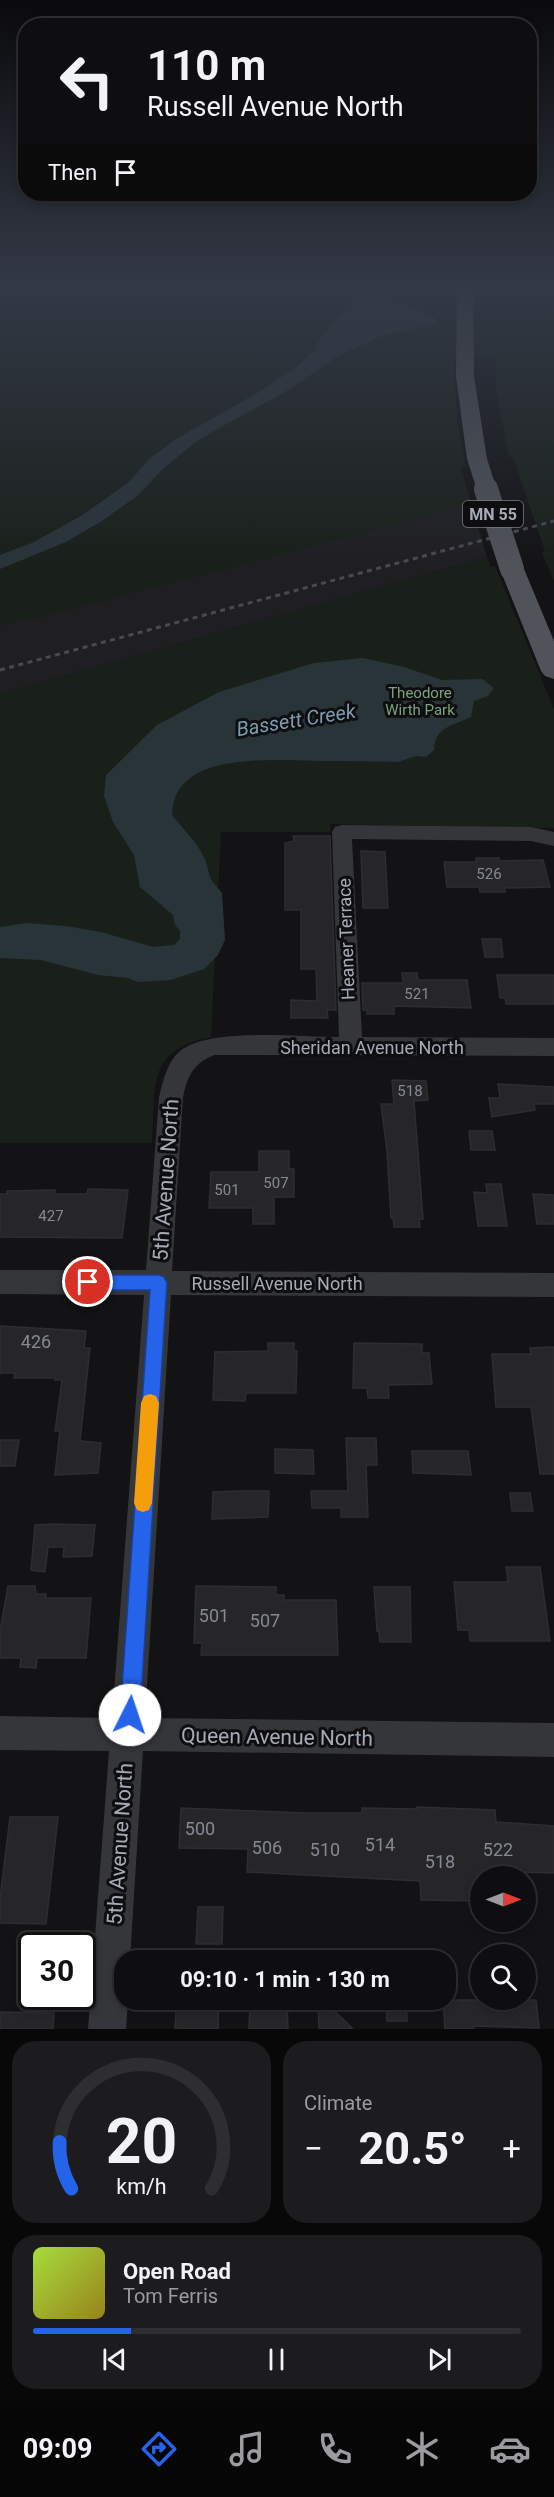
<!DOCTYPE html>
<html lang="en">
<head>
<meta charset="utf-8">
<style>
  body { margin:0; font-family:Roboto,sans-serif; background:#1c1c1e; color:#f1f3f6; height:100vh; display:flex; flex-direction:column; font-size:22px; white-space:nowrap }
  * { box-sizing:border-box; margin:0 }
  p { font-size:20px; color:#9b9c9f }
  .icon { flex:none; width:33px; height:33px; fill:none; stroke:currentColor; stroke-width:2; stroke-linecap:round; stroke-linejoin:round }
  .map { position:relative; height:2029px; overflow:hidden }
  .side { display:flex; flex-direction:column; gap:12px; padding:12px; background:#080809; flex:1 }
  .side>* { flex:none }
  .guide { position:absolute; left:18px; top:18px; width:519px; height:183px; border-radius:24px; box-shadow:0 3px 9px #0003,0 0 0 2px #2e2e30; background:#0e0e10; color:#f1f3f6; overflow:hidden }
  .needle { width:39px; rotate:90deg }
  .fabs { position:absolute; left:470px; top:1866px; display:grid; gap:12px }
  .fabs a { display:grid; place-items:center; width:66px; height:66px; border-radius:50%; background:#0e0e10; box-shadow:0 3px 9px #0003,0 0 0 2px #2e2e30; font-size:30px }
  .speed { position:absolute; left:18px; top:1932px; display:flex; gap:12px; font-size:30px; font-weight:700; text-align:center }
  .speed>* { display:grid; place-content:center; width:78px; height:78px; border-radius:50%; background:#0e0e10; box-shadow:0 3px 9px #0003,0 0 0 2px #2e2e30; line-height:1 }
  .speed .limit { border:3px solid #111; border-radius:9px; background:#fff; color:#111 }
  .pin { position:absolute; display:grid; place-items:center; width:51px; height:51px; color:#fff; margin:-26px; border:3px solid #fff; border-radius:50%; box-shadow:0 2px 6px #0007 }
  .me { position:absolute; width:66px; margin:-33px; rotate:4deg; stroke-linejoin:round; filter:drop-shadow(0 0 4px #0008) }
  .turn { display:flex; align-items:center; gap:21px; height:126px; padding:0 30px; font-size:27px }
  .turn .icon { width:78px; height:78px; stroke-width:2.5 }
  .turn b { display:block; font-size:42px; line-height:51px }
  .then { display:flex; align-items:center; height:57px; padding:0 30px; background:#0003; gap:12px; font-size:22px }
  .big { font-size:45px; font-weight:700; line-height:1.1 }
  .side .tile { flex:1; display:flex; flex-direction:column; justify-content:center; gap:9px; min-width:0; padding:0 21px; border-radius:24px; background:#1c1c1e }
  .side .dial { align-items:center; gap:0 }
  .dial svg { height:156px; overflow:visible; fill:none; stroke:#2e2e30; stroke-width:7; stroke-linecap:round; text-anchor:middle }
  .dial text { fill:#f1f3f6; stroke:none }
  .song { display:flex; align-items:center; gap:18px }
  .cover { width:72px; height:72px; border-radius:9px; background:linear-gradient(135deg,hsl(80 70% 55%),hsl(50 70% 35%)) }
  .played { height:6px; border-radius:3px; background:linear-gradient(90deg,#2563eb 20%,#2e2e30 20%) }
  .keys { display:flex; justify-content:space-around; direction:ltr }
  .heat { display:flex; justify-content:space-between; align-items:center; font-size:33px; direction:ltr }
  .side .tiles { flex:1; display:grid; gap:12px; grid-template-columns:1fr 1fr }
  .tile:last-child { grid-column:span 2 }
  .trip { position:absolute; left:114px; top:1950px; width:342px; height:60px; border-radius:24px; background:#0e0e10; box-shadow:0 3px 9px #0003,0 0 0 2px #2e2e30; font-weight:700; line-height:60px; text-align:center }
  .menu { display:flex; height:96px; justify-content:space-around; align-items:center; background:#060606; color:#9b9c9f }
  .menu .icon { width:42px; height:42px }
  .menu .on { color:#2563eb }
  .menu b { font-size:27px; color:#f1f3f6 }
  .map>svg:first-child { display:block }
  .built { fill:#1f1f22 }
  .green { fill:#19201a }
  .water { fill:#293439 }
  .building { fill:#262629; stroke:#2d2e31; stroke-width:1.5 }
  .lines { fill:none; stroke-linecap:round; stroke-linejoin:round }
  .street { fill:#34363a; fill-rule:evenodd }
  .primary { fill:#505359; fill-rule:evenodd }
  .rail { stroke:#474a4f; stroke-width:3; stroke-dasharray:5 4.5; stroke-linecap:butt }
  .primary-bridge-far1 { stroke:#505359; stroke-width:19 }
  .primary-bridge { stroke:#505359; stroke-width:24 }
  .route { fill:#2563eb; stroke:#184099; stroke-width:1.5 }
  .slow { fill:#f59e0b }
  .labels { text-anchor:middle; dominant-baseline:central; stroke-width:6; stroke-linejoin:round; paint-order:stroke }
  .far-park-label { font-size:15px; fill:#7ca17b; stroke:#0e0e10 }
  .number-label { font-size:15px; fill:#848992 }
  .shield { fill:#0e0e10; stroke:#787c84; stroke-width:1.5 }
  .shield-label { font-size:16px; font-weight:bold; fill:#a5abb6 }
  .street-label { font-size:18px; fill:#a5abb6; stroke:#0e0e10 }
  .near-number-label { font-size:18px; fill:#848992 }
  .water-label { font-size:20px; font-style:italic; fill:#7b9db2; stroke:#0e0e10 }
  .near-street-label { font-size:21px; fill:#a5abb6; stroke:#0e0e10 }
</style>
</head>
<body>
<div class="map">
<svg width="554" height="2029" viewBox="0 0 554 2029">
  <rect width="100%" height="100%" fill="#131315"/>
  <polygon class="built" points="463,476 487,557 0,694 0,604"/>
  <g class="green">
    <polygon points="0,284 554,284 554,581 542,553 545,551 513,457 509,457 496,389 496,358 454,358 457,420 466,467 461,468 470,505 41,617 0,625"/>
    <path d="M487 557 491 567 495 566 554 709V828L330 824V832H221L211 1037C145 1050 156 1087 152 1143H0V694Z"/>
  </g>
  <g class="water">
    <polygon points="369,296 417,309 437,319 437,323 381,336 338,356 290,389 198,440 164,468 137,496 102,521 66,542 0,569 0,555 34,542 84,514 129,482 149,459 176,439 259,392 295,368 315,350 317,343 343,311 359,299"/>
    <path d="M363 658 404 667 442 680 482 679 494 688 488 696 474 701 471 717C453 726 435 726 434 750L426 757 416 756 398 762C373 761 349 761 324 761 279 761 173 748 172 815L197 845 205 859 211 880 222 893 225 940 218 955 204 969 171 980 138 982 128 978 98 975 41 960 0 958V927L26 923 66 926 101 932 153 947 174 945 180 939V931L175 925 173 915 140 887 134 855 113 822 104 796 106 775 157 725 219 692 314 663Z"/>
  </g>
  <g class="building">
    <polygon points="293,836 330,836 336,1010 327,1010 328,1018 291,1018 291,1000 317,1001 316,969 301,969 301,910 285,910 285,843 294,841"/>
    <polygon points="361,851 385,852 388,908 363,908"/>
    <polygon points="476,858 499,858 499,861 543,860 550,887 504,888 505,892 480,892 479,887 447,887 444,862 476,862"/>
    <polygon points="482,939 501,939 503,957 485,957"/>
    <polygon points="402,973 417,973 418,980 467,980 471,1008 394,1006 394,1014 367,1014 367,1010 363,1010 362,983 403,983"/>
    <polygon points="497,975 554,975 554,1004 506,1004 505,998 500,998"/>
    <polygon points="392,1080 426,1081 428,1100 414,1101 423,1219 419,1219 420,1227 394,1227 393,1218 391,1218 387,1151 381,1104 394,1104"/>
    <polygon points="498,1084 554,1087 554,1104 534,1104 535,1110 492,1117 489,1098 500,1098"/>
    <polygon points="469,1131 492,1131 495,1150 471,1150"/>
    <polygon points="259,1151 289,1151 289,1169 294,1169 294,1197 274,1197 274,1224 253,1224 253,1208 209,1208 211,1172 259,1172"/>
    <polygon points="486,1184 501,1184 507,1226 478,1226 474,1192 487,1193"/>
    <polygon points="88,1189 128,1190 122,1238 0,1237 0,1194 7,1194 7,1191 55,1190 54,1194 87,1194"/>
    <polygon points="533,1194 554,1195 554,1224 537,1224"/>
    <polygon points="0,1326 86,1331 84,1348 90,1348 80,1441 101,1443 98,1473 55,1475 60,1431 55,1431 62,1380 55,1380 55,1378 14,1378 15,1373 0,1373"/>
    <polygon points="268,1343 294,1343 294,1351 297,1351 296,1393 246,1393 245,1401 213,1400 215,1352 268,1351"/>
    <polygon points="354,1343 422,1344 422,1353 429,1353 432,1384 388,1385 389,1398 368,1398 367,1388 353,1388"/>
    <polygon points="554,1347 554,1474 540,1474 531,1407 496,1407 492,1354 531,1354 530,1348"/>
    <polygon points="346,1438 376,1438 377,1465 366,1465 368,1517 341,1517 341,1508 312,1508 311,1491 348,1491"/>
    <polygon points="0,1440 19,1440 15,1466 0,1466"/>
    <polygon points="275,1449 313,1450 314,1474 275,1473"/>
    <polygon points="412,1451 468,1451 471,1475 413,1473"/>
    <polygon points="242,1491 269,1491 268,1517 212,1519 213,1492"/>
    <polygon points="510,1493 530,1493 533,1511 512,1511"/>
    <polygon points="51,1524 95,1525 92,1556 63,1557 64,1547 48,1547 45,1572 31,1570 35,1525"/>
    <polygon points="506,1567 540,1567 550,1641 470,1641 469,1630 458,1630 454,1582 508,1582"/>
    <polygon points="8,1586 35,1586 36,1594 46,1594 45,1598 91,1598 86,1658 37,1658 36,1668 20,1667 21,1658 0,1658 0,1631"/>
    <polygon points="196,1586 276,1587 276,1595 284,1595 284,1600 336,1600 338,1655 201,1655 202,1643 194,1643"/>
    <polygon points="374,1587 410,1587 411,1642 380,1642 379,1631 377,1631"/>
    <polygon points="417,1807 495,1810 496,1822 554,1826 554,1873 520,1872 520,1876 480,1876 480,1901 421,1900 420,1881 247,1872 248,1849 179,1848 181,1808 307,1813 362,1813 362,1808 417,1809"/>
    <polygon points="10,1817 58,1817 46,1924 0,1923 0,1899"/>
    <polygon points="198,1907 223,1907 222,1944 196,1944"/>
    <polygon points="177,2000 219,2000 218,2029 175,2028"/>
    <polygon points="250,2000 287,2000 288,2029 249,2029"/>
    <polygon points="318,2000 323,2000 353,2029 319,2029"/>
    <polygon points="386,2000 406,2000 407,2021 387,2021"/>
    <polygon points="443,2000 536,2000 539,2028 474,2026 474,2029 445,2029"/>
    <polygon points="0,2012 54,2013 53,2029 0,2029"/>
  </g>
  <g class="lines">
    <path class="street" d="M342 825 531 827 554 832V846L531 841 352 839 362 1037 554 1038V1056L214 1055C193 1064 188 1075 183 1097L172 1271 554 1273V1297L171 1295 145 1718 554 1723V1757L143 1751 130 1960H124V2000H128L126 2029H88L109 1751 0 1750V1716L112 1718 144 1295 0 1294V1270H146L159 1097C163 1081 167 1062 180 1051 210 1027 300 1037 339 1037L332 832 335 827Z"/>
    <g class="primary">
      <polygon points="457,284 473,284 474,376 487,459 484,463 470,463 467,459 456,376"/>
      <polygon points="512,562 520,564 524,569 554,641 554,679 545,676 541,671 500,569 504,564"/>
    </g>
    <polyline class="rail" points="0,670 554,521"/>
    <polyline class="primary-bridge-far1" points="477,459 487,490"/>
    <polyline class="primary-bridge" points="486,489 512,569"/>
  </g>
  <linearGradient id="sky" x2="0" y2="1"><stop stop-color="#0a0a0c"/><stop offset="0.5" stop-color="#333946"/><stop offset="1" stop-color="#333946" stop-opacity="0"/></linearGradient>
  <rect width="554" height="568" fill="url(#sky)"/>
  <polygon class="route" points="88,1275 159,1275 164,1277 167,1283 140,1715 137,1722 130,1725 123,1722 120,1715 150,1290 88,1290 82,1288 80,1282 82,1277"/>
  <polygon class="slow" points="150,1394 156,1396 159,1403 152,1503 149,1510 143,1512 137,1510 134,1503 141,1403 144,1396"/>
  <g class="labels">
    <g class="far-park-label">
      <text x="420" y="693">Theodore<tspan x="420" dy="17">Wirth Park</tspan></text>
    </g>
    <g class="number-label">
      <text x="489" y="874">526</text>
      <text x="417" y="994">521</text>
      <text x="410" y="1091">518</text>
      <text x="276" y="1183">507</text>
      <text x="227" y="1190">501</text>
      <text x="51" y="1216">427</text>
    </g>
    <rect class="shield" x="463" y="501" width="60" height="26" rx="4.5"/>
    <g class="shield-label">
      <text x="493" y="514">MN 55</text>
    </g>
    <g class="street-label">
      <text transform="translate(346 939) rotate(-92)">Heaner Terrace</text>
      <text x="372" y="1047">Sheridan Avenue North</text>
      <text x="277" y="1283">Russell Avenue North</text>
    </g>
    <g class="near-number-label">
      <text x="36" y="1341">426</text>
      <text x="214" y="1615">501</text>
      <text x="265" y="1620">507</text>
      <text x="200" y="1828">500</text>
      <text x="380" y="1844">514</text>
      <text x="267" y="1847">506</text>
      <text x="325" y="1849">510</text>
      <text x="498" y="1849">522</text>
      <text x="440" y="1861">518</text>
    </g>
    <g class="water-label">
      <text transform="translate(296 720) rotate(-9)">Bassett Creek</text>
    </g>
    <g class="near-street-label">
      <text transform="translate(166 1180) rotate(-86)">5th Avenue North</text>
      <text transform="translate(277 1737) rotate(1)">Queen Avenue North</text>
      <text transform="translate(120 1844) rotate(-86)">5th Avenue North</text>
    </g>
  </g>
</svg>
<div class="fabs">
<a><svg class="needle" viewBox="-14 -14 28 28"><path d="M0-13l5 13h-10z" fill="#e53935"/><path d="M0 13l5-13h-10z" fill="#9b9c9f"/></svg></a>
<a><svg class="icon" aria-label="search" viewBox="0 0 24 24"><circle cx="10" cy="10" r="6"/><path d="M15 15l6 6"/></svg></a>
</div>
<div class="speed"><div class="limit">30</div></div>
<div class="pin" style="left:88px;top:1282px;background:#d93025"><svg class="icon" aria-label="arrive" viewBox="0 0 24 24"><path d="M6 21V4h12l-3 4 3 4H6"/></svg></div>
<svg class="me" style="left:130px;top:1715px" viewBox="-20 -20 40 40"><circle r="19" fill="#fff"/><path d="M0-13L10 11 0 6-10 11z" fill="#2563eb"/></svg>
<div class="trip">09:10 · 1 min · 130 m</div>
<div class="guide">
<div class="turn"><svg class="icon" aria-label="left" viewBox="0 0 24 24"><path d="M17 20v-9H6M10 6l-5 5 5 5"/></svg><div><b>110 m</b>Russell Avenue North</div></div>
<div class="then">Then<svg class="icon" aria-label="arrive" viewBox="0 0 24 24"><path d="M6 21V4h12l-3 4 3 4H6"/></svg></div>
</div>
</div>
<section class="side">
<div class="tiles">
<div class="tile dial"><svg viewBox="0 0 100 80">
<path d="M14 69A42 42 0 1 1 86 69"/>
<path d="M14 69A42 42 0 0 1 8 45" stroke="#2563eb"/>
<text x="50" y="56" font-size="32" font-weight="700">20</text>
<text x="50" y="72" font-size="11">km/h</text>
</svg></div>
<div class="tile"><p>Climate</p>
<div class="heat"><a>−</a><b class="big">20.5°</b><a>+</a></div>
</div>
<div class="tile">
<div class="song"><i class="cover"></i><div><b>Open Road</b><p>Tom Ferris</p></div></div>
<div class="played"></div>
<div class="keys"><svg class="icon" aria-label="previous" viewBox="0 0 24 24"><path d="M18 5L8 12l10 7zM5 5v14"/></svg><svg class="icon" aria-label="pause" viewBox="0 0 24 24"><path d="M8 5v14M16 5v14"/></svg><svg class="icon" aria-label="next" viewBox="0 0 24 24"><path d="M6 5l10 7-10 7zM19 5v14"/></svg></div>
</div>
</div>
</section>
<nav class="menu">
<b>09:09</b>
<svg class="icon on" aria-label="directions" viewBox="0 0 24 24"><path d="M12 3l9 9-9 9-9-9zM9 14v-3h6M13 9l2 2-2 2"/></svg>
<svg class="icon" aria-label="music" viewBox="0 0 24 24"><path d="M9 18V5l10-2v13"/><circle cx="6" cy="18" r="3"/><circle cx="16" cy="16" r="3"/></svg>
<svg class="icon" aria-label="phone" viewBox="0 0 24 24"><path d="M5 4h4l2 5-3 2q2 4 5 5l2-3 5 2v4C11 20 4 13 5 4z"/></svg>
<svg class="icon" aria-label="climate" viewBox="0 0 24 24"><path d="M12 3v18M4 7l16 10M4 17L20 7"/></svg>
<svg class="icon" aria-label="car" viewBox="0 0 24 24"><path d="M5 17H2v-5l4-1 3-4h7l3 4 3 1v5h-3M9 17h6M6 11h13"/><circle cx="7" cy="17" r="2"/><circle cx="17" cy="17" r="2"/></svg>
</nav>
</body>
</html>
